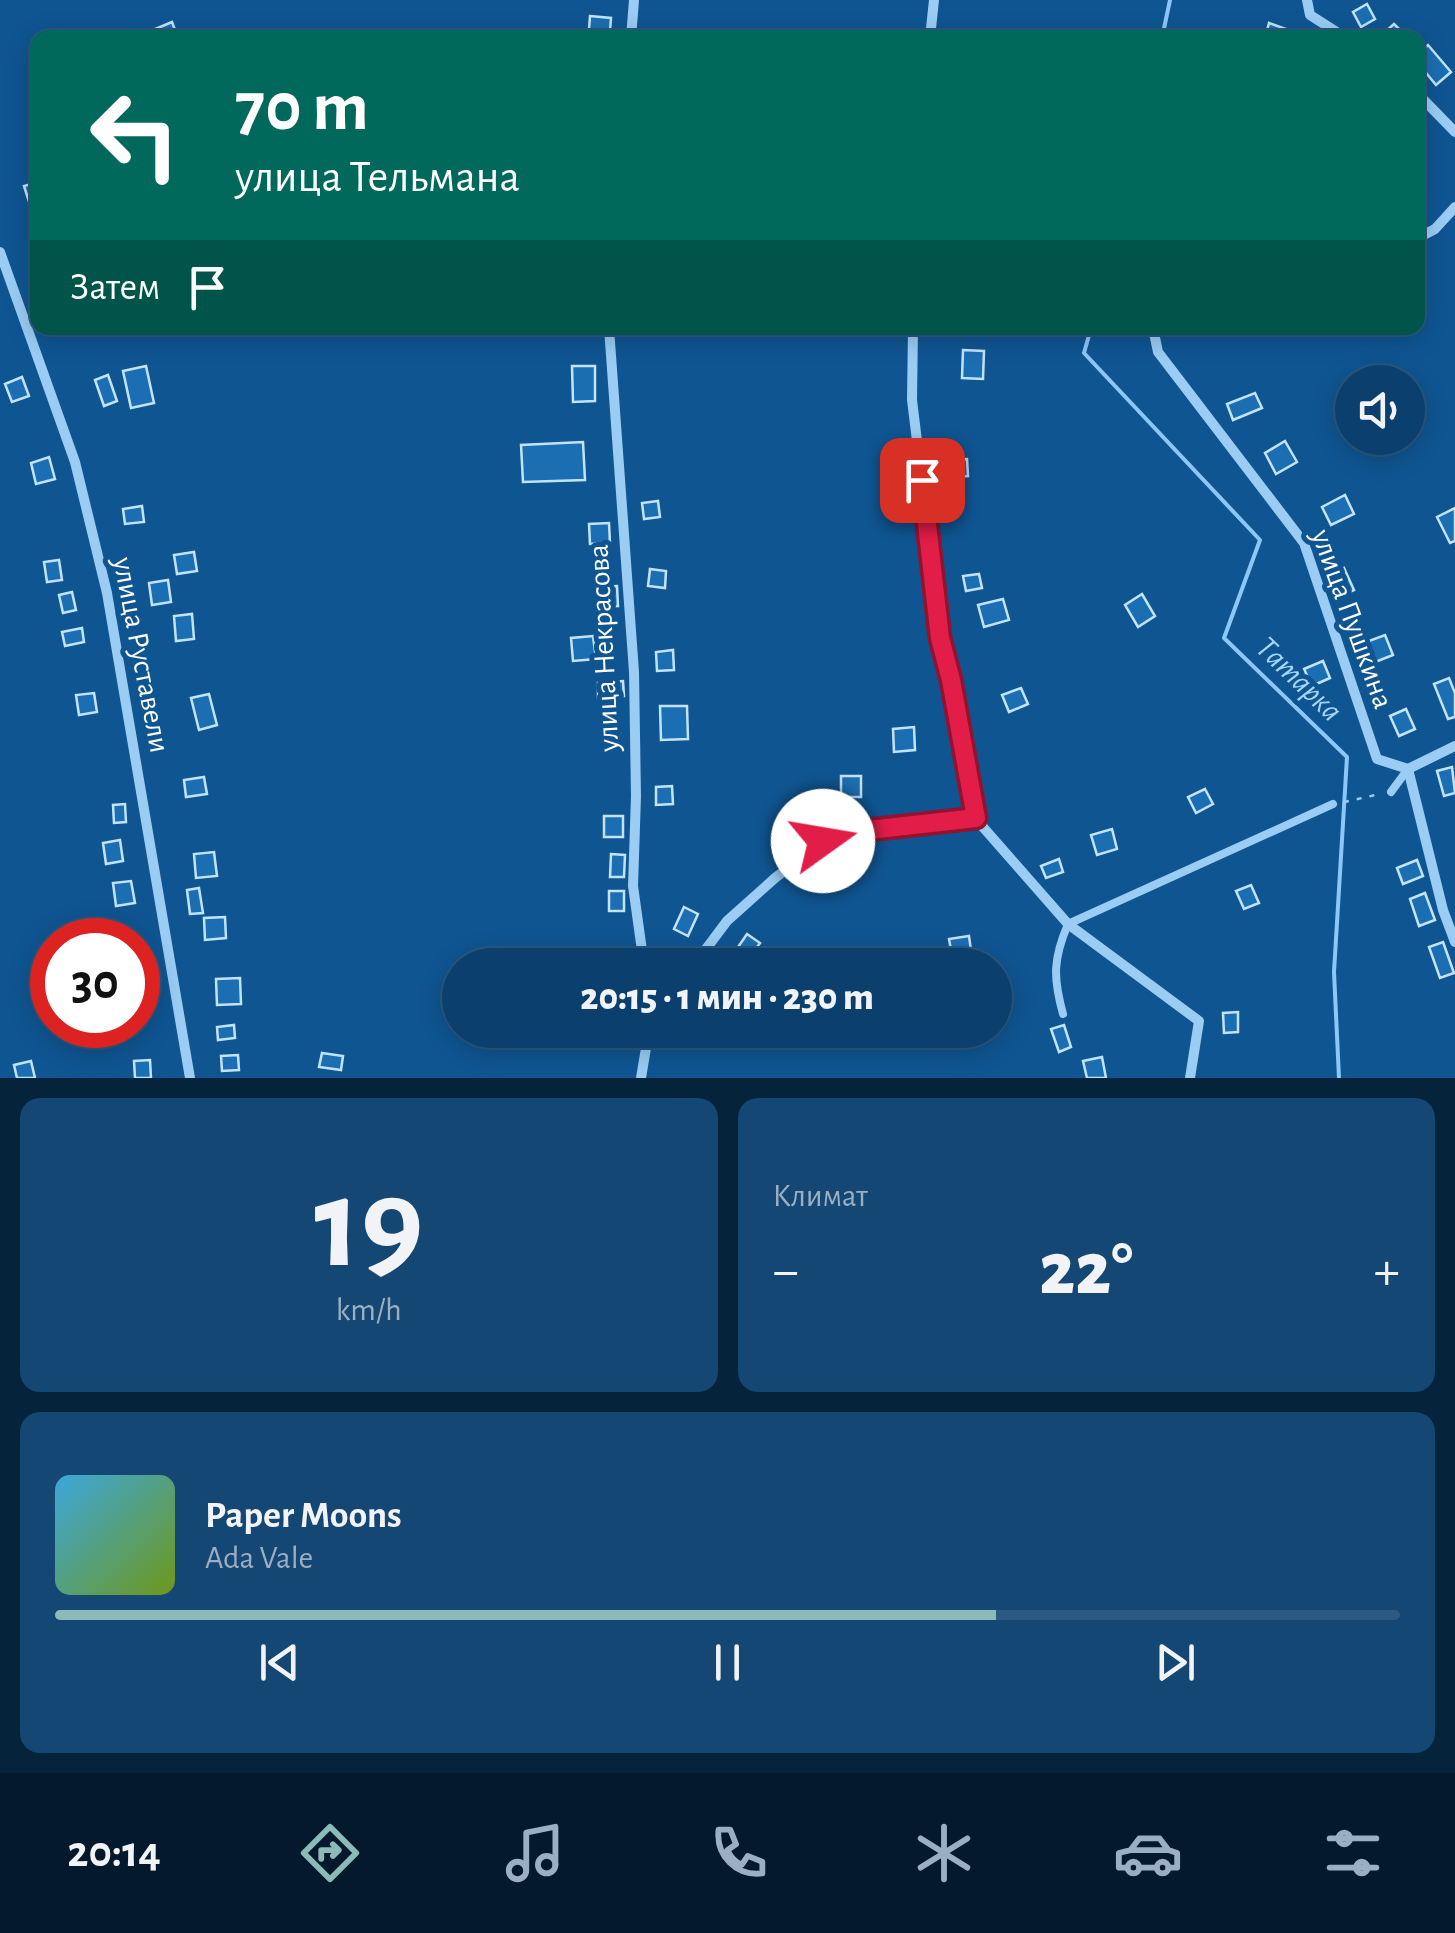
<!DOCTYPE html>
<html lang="ru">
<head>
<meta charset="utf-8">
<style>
  body { margin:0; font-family:"Alegreya Sans",sans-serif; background:#144773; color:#f1f3f6; height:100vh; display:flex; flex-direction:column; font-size:38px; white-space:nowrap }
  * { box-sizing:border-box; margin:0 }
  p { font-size:32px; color:#9aafc2 }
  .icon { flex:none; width:55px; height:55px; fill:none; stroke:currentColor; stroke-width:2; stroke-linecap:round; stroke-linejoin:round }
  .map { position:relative; height:1078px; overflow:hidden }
  .sheet { display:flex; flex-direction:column; gap:20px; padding:20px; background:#06233c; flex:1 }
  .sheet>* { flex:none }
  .top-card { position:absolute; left:30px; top:30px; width:1395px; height:305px; border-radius:20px; box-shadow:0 5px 25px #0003,0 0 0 2px #2b5981; background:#00695c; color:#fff; overflow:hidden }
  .fabs { position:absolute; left:1335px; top:365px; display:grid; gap:20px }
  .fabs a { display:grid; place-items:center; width:90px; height:90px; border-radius:50%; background:#0b406e; box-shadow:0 5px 25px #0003,0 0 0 2px #2b5981; font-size:50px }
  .speed { position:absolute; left:30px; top:918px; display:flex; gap:20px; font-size:50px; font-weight:700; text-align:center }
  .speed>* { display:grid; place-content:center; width:130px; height:130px; border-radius:50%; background:#0b406e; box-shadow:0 5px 25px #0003,0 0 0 2px #2b5981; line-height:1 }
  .speed .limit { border:15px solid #d22; background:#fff; color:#111 }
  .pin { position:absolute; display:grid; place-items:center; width:85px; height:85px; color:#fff; margin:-42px; border-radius:20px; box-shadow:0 5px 15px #0006 }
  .me { position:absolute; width:110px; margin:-55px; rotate:77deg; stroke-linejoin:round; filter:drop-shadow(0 0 8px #0008) }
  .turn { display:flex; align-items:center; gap:35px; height:210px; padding:0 40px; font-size:45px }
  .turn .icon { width:130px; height:130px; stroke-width:2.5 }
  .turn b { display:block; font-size:70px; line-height:85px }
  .then { display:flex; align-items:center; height:95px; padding:0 40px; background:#0003; gap:20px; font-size:38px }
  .big { font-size:75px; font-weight:800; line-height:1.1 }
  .sheet .tile { flex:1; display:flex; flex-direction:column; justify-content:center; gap:15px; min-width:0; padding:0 35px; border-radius:20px; background:#144773 }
  .sheet .dial { align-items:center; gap:0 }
  .dial b { font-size:130px; line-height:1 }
  .song { display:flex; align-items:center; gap:30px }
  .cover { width:120px; height:120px; border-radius:15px; background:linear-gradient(135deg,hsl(200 70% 55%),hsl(80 70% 35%)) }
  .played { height:10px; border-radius:5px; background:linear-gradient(90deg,#8bbbb9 70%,#2b5981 70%) }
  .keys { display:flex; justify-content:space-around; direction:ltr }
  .heat { display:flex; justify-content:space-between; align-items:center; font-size:55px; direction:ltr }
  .sheet .tiles { flex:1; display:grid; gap:20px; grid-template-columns:1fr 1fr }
  .tile:last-child { grid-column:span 2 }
  .trip { position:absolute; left:442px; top:948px; width:570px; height:100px; border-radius:50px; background:#0b406e; box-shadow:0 5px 25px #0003,0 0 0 2px #2b5981; font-weight:800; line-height:100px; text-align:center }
  .dock { display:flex; height:160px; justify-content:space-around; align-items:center; background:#041a2c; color:#9aafc2 }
  .dock .icon { width:70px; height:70px }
  .dock .active { color:#8bbbb9 }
  .dock b { font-size:45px; color:#f1f3f6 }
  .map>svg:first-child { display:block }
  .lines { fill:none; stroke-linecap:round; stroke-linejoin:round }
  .stream { stroke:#8bc8f8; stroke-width:4 }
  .building { fill:#1c6eb2; stroke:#c2e3fe; stroke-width:2.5 }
  .path { stroke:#9accf4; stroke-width:2.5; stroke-dasharray:5 8; stroke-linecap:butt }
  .service { stroke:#9accf4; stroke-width:8 }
  .minor { stroke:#9accf4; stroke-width:10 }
  .route-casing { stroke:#92132f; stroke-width:25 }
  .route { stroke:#e11d48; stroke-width:18 }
  .labels { text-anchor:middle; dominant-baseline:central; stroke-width:10; stroke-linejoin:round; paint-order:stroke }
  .street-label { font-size:30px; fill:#fff; stroke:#0f5592 }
  .water-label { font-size:32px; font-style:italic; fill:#a6d5fb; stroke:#0f5592 }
</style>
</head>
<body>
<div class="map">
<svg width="1455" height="1078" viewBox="0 0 1455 1078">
  <rect width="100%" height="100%" fill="#0f5592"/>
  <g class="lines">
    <g class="stream">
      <polyline points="1162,38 1170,0"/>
      <polyline points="1091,328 1084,353 1260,540 1224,638 1347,757 1334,972 1339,1078"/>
    </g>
  </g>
  <g class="building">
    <polygon points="1367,4 1375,19 1361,27 1353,12"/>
    <polygon points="590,16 611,18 610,31 589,29"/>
    <polygon points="172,22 178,38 157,38 153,30"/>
    <polygon points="1269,23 1286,29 1283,38 1265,38"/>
    <polygon points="1394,24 1407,37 1406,38 1388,38 1384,33"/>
    <polygon points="1428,45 1451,72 1436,85 1418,63 1418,54"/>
    <polygon points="38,182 38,213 33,214 24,186"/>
    <polygon points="963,350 984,351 983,379 962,378"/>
    <polygon points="146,366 154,403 131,408 123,371"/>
    <polygon points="572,366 595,366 595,401 573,402"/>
    <polygon points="108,375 117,401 104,406 95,380"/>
    <polygon points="22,377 29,396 12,402 5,384"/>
    <polygon points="1255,393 1262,408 1233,420 1227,404"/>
    <polygon points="1285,441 1297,462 1276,474 1265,453"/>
    <polygon points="583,442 585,480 523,482 521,445"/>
    <polygon points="49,457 55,479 36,484 31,463"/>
    <polygon points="967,459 968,476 951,477 950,460"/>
    <polygon points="1345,495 1354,514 1331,525 1322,507"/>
    <polygon points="658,501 660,517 644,519 642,503"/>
    <polygon points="142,506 144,522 125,524 123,509"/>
    <polygon points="1455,508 1455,541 1450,543 1437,517"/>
    <polygon points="609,523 610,543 590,544 589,524"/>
    <polygon points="194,552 197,571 177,574 174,555"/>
    <polygon points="59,560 62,580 47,582 44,562"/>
    <polygon points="1344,568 1354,590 1334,599 1324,577"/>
    <polygon points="650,569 666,571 665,588 648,586"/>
    <polygon points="979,574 982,588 966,591 963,576"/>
    <polygon points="168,580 171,602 152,605 149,583"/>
    <polygon points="617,586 618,606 596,607 595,587"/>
    <polygon points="72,592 76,610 63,613 59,595"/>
    <polygon points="1142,594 1155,616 1138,627 1125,605"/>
    <polygon points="1003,599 1009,620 984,627 978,605"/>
    <polygon points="192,614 194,639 176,641 174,616"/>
    <polygon points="82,628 84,642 65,646 62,632"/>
    <polygon points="1385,635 1393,655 1365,666 1358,645"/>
    <polygon points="593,636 596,659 573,661 571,638"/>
    <polygon points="673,650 674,670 657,671 656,652"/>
    <polygon points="1323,661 1330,678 1312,686 1304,669"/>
    <polygon points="1449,678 1455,693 1455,717 1448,719 1434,684"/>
    <polygon points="623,681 624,696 598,698 598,683"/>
    <polygon points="1021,688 1028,704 1009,712 1002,695"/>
    <polygon points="94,693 97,712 79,715 76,695"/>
    <polygon points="209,694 217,725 199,730 191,698"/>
    <polygon points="660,706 687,706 688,739 661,740"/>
    <polygon points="1406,709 1415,729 1399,736 1390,716"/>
    <polygon points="605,727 620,727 620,744 604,744"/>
    <polygon points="914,727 915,750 894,752 893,729"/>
    <polygon points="1452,767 1455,793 1444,796 1437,771"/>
    <rect x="841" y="776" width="20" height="21"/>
    <polygon points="204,777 207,794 186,797 184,780"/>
    <polygon points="672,786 673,804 656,805 656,787"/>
    <polygon points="1205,789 1213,804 1196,813 1188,797"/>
    <polygon points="125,804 126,822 114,823 113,805"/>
    <rect x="604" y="816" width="19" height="21"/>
    <polygon points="1112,829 1117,849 1097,855 1091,835"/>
    <polygon points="120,840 123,861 106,864 103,843"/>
    <polygon points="214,852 217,876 196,878 194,854"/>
    <polygon points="611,854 625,855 624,877 610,877"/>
    <polygon points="1059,859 1063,872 1046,878 1041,866"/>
    <polygon points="1417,860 1423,876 1403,884 1397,868"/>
    <polygon points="131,881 135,903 116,906 113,883"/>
    <polygon points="1251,885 1259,903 1244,909 1236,891"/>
    <polygon points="199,888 203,913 190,914 187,890"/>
    <rect x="609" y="891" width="15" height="20"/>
    <polygon points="1425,893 1435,920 1419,926 1410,899"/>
    <polygon points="684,907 698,914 688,936 674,929"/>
    <polygon points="225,917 226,938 205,940 204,918"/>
    <polygon points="747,934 760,943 747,962 734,953"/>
    <polygon points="969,936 972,958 953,961 949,939"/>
    <polygon points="1443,942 1454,973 1440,978 1429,947"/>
    <polygon points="145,944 148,962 138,964 138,946"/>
    <polygon points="240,978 241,1004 217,1005 216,979"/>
    <polygon points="1238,1012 1238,1032 1224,1033 1223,1013"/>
    <polygon points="234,1025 235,1038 218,1040 217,1027"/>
    <polygon points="1064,1025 1071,1047 1059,1052 1051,1029"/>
    <polygon points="609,1030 625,1030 626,1043 610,1043"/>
    <polygon points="322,1053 343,1056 341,1070 319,1067"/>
    <polygon points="238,1055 239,1070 222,1071 221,1056"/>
    <polygon points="1102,1057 1106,1078 1087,1078 1083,1061"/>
    <polygon points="150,1060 151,1078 135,1078 134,1061"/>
    <polygon points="31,1061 35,1078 17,1078 14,1065"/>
  </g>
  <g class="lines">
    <polyline class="path" points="1344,802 1380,794"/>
    <g class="service">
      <polyline points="1391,792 1408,769"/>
      <path d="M1063 1014C1053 978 1053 959 1068 924L1333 804"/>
    </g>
    <g class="minor">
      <polyline points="1307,0 1310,15 1346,38"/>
      <polyline points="631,38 634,0"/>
      <polyline points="930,38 934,0"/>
      <polyline points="1418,94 1455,132"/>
      <polyline points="1418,238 1435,229 1455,207"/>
      <polyline points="0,252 75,462 107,593 190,1078"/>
      <polyline points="609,328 634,672 636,796 633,886 644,965"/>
      <polyline points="913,328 912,400 941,637 951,680 975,818 1068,924 1199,1021 1190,1078"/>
      <polyline points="1153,328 1158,352 1304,543 1377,759 1408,769 1443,910 1455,942"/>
      <polyline points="1408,769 1455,746"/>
      <polyline points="694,965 727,921 775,878 823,841 860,831 975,818"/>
      <polyline points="641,1078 649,1030"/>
    </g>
  </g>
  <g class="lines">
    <defs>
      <polyline id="route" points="823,841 860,831 976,818 951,680 940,638 922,480"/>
    </defs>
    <use href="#route" class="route-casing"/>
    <use href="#route" class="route"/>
  </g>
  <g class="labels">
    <g class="street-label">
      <text transform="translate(1352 619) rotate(70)">улица Пушкина</text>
      <text transform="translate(604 648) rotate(-93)">улица Некрасова</text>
      <text transform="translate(141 655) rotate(79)">улица Руставели</text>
    </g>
    <g class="water-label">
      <text transform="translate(1299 679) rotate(44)">Татарка</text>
    </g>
  </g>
</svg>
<div class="fabs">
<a><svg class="icon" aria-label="sound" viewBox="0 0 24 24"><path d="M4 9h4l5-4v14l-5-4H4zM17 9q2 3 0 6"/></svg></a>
</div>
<div class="speed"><div class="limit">30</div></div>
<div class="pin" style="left:922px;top:480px;background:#d93025"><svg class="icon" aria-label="arrive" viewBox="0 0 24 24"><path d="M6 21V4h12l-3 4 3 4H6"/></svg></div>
<svg class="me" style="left:823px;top:841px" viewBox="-20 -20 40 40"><circle r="19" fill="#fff"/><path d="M0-13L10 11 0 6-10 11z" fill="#e11d48"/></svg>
<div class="trip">20:15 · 1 мин · 230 m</div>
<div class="top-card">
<div class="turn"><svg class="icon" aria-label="left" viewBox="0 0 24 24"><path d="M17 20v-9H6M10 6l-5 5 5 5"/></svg><div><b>70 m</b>улица Тельмана</div></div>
<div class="then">Затем<svg class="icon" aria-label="arrive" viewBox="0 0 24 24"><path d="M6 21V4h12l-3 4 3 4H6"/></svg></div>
</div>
</div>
<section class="sheet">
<div class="tiles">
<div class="tile dial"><b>19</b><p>km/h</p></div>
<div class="tile"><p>Климат</p>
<div class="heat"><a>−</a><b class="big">22°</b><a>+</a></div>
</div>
<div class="tile">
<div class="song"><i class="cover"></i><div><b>Paper Moons</b><p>Ada Vale</p></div></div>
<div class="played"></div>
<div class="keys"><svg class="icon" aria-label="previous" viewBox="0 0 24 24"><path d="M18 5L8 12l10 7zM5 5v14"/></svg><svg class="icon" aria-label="pause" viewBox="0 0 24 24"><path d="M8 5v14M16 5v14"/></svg><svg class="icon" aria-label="next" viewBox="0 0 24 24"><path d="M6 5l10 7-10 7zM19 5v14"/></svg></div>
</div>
</div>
</section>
<nav class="dock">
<b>20:14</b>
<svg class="icon active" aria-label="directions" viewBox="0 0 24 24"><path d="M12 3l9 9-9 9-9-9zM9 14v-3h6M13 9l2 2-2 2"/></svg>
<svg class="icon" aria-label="music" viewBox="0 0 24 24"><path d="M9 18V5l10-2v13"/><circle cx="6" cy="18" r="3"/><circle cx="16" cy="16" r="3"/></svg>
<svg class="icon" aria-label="phone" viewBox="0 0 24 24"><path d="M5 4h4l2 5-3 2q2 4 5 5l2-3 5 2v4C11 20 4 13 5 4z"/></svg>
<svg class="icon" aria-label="climate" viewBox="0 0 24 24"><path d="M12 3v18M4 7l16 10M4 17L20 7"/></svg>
<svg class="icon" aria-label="car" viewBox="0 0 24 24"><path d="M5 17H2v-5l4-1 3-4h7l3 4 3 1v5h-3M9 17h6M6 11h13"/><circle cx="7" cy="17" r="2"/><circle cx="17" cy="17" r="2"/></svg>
<svg class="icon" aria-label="filters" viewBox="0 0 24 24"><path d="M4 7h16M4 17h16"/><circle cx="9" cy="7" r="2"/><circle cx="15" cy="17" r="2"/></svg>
</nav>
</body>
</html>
